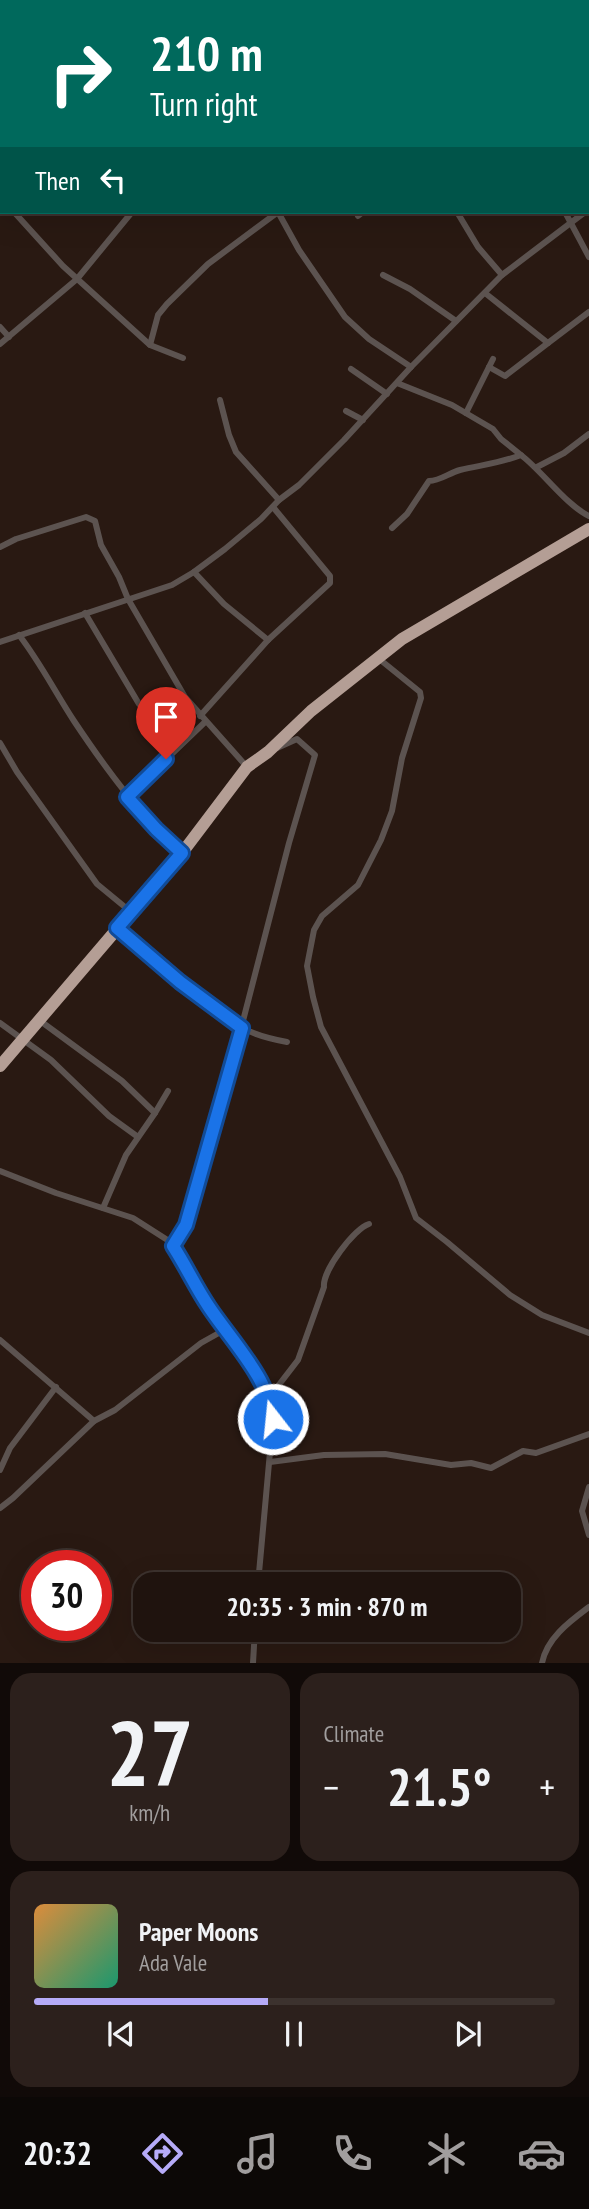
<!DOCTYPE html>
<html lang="en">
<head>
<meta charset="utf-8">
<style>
  body { margin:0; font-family:"PT Sans Narrow",sans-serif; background:#2c201c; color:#f1f3f6; height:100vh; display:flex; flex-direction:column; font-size:26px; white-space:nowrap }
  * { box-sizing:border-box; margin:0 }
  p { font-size:23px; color:#a19e9e }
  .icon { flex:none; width:38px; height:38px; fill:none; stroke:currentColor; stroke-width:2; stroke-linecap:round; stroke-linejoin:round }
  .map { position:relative; height:1663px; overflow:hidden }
  .drawer { display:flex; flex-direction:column; gap:10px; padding:10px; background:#110a08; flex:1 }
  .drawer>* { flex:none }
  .hud { position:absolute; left:0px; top:0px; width:590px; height:214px; box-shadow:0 7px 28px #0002,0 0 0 2px #3c322e; background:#00695c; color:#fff; overflow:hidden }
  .speed { position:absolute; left:21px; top:1550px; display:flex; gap:14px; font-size:35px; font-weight:700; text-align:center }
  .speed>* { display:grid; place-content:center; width:91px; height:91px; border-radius:50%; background:#1f130e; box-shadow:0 7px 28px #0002,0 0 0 2px #3c322e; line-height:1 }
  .speed .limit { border:10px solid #d22; background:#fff; color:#111 }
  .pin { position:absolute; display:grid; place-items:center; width:60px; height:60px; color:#fff; margin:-72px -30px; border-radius:50% 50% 50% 0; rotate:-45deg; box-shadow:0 0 7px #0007 }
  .pin .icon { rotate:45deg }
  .me { position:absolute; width:77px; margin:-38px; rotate:344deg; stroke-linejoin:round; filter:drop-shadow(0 0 5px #0008) }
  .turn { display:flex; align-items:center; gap:24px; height:147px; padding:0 35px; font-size:32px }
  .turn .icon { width:91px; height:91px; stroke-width:2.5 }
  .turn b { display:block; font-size:49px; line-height:60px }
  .then { display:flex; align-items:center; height:66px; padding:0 35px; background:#0003; gap:14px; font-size:26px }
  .big { font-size:52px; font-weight:700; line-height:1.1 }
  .drawer .tile { flex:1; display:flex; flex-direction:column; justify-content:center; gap:10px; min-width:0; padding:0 24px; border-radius:21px; background:#2c201c }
  .drawer .dial { align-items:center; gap:0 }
  .dial b { font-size:91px; line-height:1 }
  .song { display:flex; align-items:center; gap:21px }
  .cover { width:84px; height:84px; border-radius:10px; background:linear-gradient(135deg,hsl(30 70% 55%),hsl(160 70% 35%)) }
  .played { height:7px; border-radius:4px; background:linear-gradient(90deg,#b6abf8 45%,#3c322e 45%) }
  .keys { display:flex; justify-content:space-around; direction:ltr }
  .heat { display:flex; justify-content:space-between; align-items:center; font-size:38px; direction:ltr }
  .drawer .tiles { flex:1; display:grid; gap:10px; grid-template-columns:1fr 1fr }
  .tile:last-child { grid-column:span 2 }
  .trip { position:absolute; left:133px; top:1572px; width:388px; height:70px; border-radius:21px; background:#1f130e; box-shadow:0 7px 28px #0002,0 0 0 2px #3c322e; font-weight:700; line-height:70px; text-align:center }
  .tab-bar { display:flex; height:112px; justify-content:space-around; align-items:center; background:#0c0806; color:#a19e9e }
  .tab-bar .icon { width:49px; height:49px }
  .tab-bar .selected { color:#b6abf8 }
  .tab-bar b { font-size:32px; color:#f1f3f6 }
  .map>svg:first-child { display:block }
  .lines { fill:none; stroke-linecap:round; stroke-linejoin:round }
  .street { stroke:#5c5350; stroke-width:6 }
  .highway { stroke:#b49e95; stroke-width:12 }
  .route-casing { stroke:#114b97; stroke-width:18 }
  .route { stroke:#1a73e8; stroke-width:12 }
</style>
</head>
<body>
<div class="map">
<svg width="589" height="1663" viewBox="0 0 589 1663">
  <rect width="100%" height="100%" fill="#291912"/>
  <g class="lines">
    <g class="street">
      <polyline points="25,0 27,2"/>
      <polyline points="150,0 152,2"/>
      <polyline points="310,0 311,2"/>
      <polyline points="105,2 107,0"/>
      <polyline points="262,2 264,0"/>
      <polyline points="429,2 431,0"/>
      <polyline points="533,2 535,0"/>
      <polyline points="588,51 589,49"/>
      <polyline points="588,77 589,78"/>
      <polyline points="0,88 2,87"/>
      <polyline points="0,198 2,200"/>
      <polyline points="14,212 63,266 150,345 183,358"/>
      <polyline points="278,212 299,250 345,317 369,339 411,367"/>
      <polyline points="457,212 478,247 502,275"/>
      <polyline points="565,212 589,257"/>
      <polyline points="358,216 363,212"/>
      <polyline points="383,275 410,289 456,321"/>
      <polyline points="485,293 548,343 589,312"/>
      <polyline points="0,327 9,337"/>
      <polyline points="0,344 77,279 132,212"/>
      <polyline points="150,345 158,315 167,304 208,264 278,212"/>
      <polyline points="489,367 505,376 548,343"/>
      <polyline points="351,369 387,394"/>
      <polyline points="397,383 452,405 493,429 501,439 521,455"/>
      <polyline points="220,400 229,435 236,452 279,500"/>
      <polyline points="346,411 363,420"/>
      <polyline points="466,413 493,359"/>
      <polyline points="537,467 564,453 589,434"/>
      <path d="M392 528 407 514 429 481C440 481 449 473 460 470 481 465 501 463 521 455 543 472 566 505 589 516"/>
      <polyline points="0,547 16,539 86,517 95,521 101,545 119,577 128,599 185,697 247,767"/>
      <polyline points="194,572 224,604 268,640"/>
      <polyline points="85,613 139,704"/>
      <path d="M19 635C40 662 55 692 74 721 106 769 139 814 182 853"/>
      <polyline points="0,642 172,585 194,572 225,549 261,519 279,500 299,485 344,440 411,367 502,275 585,212"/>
      <polyline points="378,658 420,692 421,698 402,758 392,811 381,840 358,885 322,916 314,930 307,966 313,997 321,1027 400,1177 416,1218 447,1242 510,1295 542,1315 589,1333"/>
      <polyline points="200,716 268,640 330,583 330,576 273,507"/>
      <polyline points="0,743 17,772 97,884 131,912"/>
      <polyline points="127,797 205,722"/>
      <path d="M117 928C156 962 196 1000 241 1027 254 1035 271 1039 287 1042"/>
      <polyline points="39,1020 122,1081 155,1113 126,1155 103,1208"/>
      <polyline points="0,1023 51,1060 109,1116 138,1137"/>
      <polyline points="155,1113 168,1091"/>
      <polyline points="0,1171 56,1193 133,1218 169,1241 209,1307 263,1384 270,1399 273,1419 258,1584"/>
      <polyline points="173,1246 186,1225 237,1044 289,843 315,755 297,739 277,748"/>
      <polyline points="0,1340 94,1421"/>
      <path d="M267 1392 278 1386 298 1360 324 1287C322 1271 354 1229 369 1224"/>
      <polyline points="270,1462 324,1455 385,1454 451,1465 471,1463 491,1468 523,1451 536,1453 589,1434"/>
      <polyline points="0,1470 10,1448 56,1387"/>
      <polyline points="589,1487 582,1511 589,1535"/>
      <polyline points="0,1508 13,1498 94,1421 115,1410 201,1343 226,1329"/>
      <polyline points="253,1663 255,1629"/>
      <path d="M542 1663C547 1638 569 1622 589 1607"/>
    </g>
    <polyline class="highway" points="0,1066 182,853 247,767 268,752 311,711 402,639 589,529"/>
  </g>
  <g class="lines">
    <defs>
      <path id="route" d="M166 759 127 797 156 829 182 853 117 928 180 982 242 1028 186 1225 173 1246C186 1266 196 1288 209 1307 231 1340 270 1380 273 1419"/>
    </defs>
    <use href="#route" class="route-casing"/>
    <use href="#route" class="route"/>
  </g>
</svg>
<div class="speed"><div class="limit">30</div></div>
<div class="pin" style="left:166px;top:759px;background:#d93025"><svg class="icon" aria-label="arrive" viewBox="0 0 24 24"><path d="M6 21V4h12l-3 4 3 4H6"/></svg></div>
<svg class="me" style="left:273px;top:1419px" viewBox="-20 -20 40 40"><circle r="17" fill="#1a73e8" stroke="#fff" stroke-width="3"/><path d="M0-11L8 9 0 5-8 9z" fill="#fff"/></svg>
<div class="trip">20:35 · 3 min · 870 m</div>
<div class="hud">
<div class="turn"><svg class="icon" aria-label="right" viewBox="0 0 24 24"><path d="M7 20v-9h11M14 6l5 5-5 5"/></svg><div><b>210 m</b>Turn right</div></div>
<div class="then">Then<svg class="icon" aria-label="left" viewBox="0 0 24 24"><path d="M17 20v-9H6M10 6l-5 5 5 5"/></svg></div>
</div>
</div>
<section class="drawer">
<div class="tiles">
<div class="tile dial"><b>27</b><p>km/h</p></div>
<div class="tile"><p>Climate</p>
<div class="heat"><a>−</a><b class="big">21.5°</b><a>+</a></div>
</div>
<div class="tile">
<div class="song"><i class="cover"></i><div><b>Paper Moons</b><p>Ada Vale</p></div></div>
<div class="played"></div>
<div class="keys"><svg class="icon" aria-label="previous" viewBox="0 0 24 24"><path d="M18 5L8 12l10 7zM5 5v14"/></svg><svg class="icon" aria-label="pause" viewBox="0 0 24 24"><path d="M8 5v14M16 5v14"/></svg><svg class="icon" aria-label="next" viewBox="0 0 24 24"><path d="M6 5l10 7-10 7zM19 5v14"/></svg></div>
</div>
</div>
</section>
<nav class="tab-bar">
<b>20:32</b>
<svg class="icon selected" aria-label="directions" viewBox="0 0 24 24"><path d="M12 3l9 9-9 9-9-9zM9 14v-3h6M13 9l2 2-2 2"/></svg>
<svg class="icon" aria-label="music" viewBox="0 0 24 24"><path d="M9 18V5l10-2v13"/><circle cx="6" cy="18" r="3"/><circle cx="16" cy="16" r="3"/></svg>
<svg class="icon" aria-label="phone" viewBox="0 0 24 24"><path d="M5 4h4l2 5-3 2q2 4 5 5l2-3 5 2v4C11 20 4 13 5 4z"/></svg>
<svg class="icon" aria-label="climate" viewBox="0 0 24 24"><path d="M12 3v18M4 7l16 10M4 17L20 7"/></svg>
<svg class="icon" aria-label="car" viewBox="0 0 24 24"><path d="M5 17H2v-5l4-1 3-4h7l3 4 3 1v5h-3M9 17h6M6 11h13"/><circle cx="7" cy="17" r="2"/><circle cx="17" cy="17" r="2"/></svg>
</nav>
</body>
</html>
